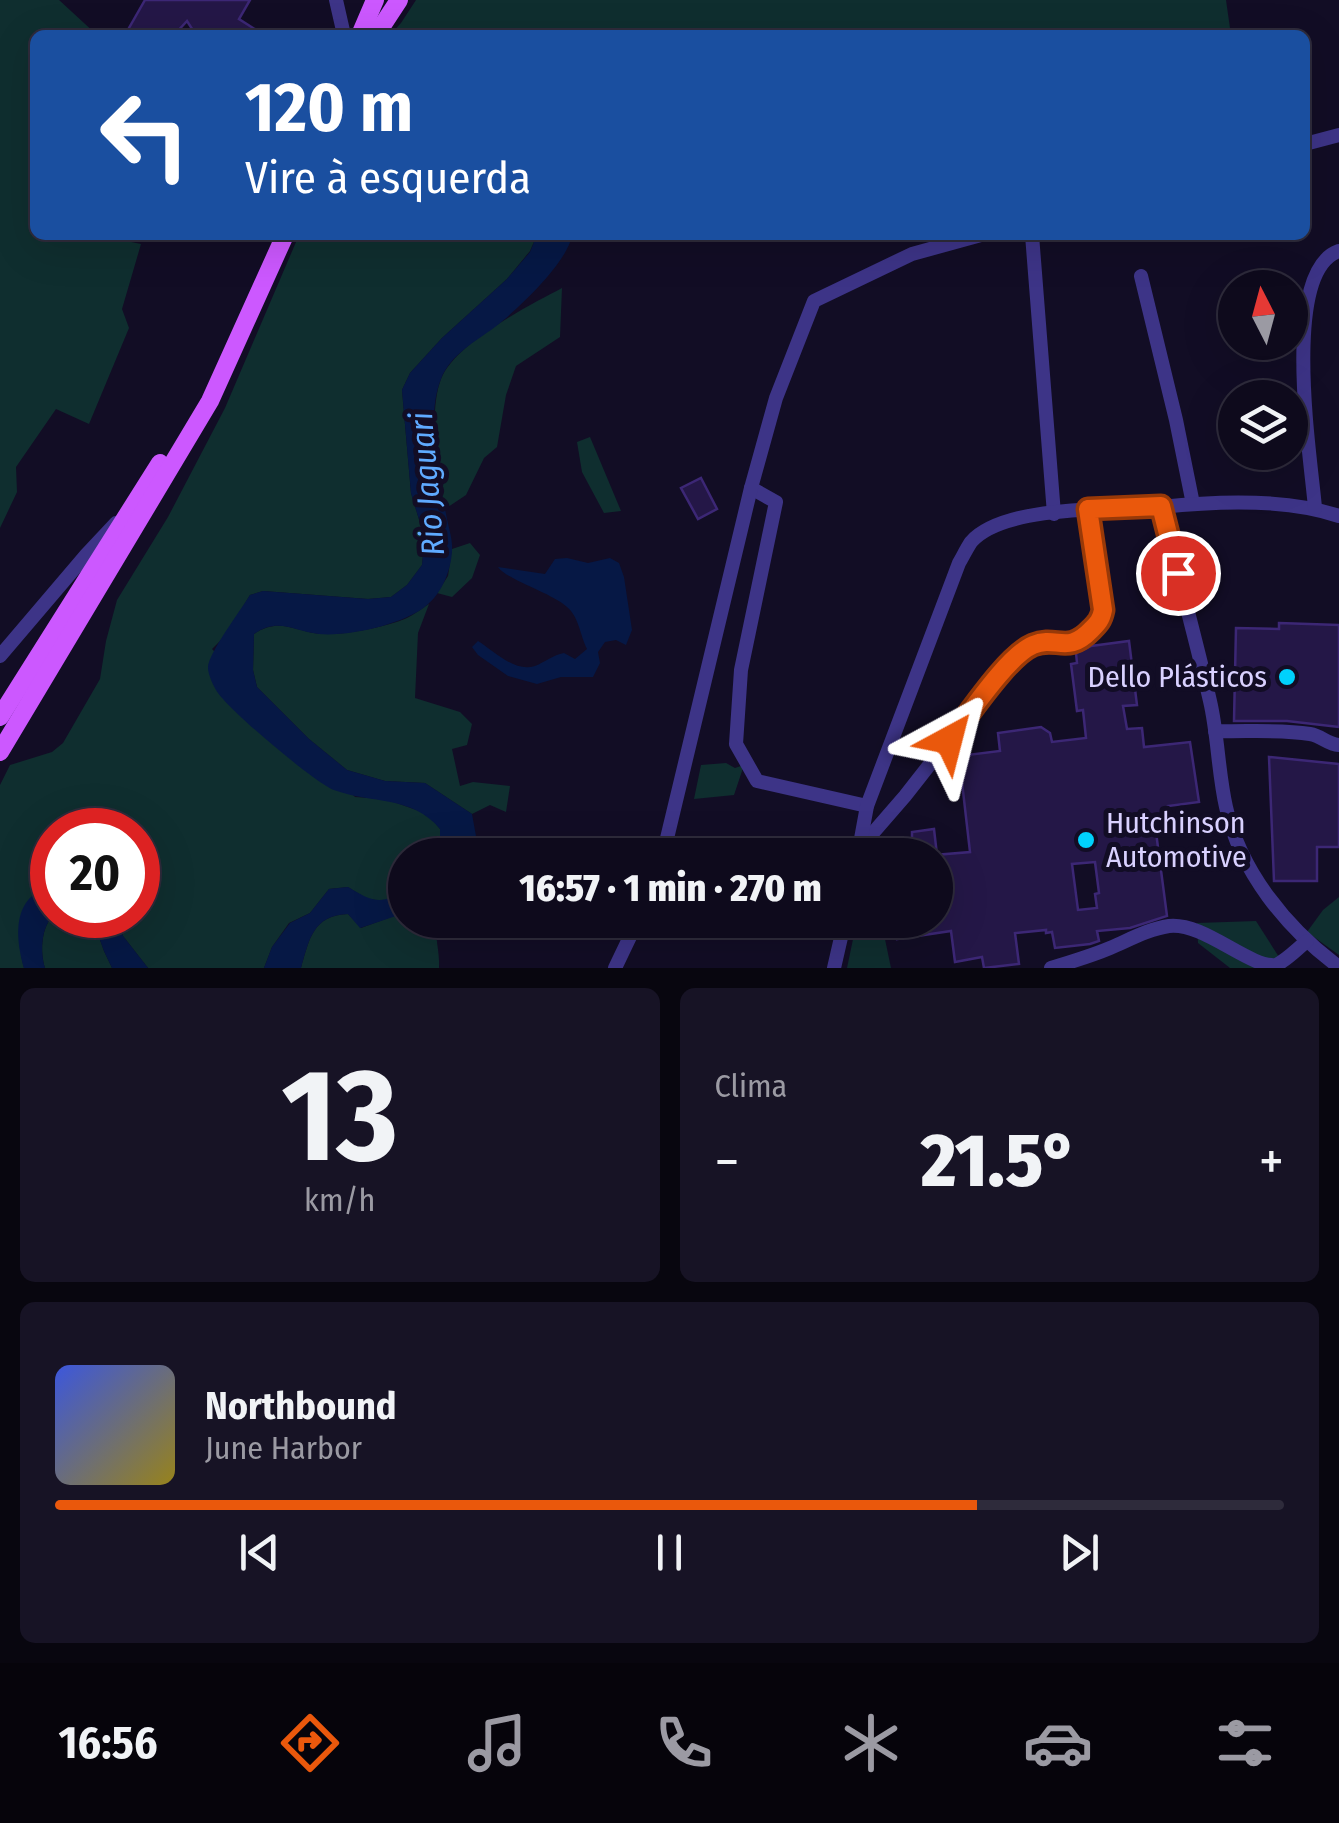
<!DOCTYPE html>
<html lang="pt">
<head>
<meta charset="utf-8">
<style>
  body { margin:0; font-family:"Fira Sans Condensed",sans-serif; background:#171325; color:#f1f3f6; height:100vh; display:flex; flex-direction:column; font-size:38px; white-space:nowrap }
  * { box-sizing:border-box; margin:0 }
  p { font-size:32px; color:#9b9aa3 }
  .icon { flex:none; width:55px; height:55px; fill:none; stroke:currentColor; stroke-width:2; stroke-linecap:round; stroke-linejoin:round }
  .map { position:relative; height:968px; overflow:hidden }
  .panel { display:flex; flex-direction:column; gap:20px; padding:20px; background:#08060f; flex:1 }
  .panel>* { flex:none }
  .top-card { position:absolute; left:30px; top:30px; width:1280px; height:210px; border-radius:15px; box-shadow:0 10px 40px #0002,0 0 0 2px #2e2b3b; background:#1a4fa0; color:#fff; overflow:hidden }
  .needle { width:65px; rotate:354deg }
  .tools { position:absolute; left:1218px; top:270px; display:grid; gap:20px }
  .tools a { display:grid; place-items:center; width:90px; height:90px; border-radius:50%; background:#0e0a1c; box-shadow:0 10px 40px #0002,0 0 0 2px #2e2b3b; font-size:50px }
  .speed { position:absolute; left:30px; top:808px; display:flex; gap:20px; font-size:50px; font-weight:700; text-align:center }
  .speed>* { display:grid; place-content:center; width:130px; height:130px; border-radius:50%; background:#0e0a1c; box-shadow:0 10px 40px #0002,0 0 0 2px #2e2b3b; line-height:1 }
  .speed .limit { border:15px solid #d22; background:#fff; color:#111 }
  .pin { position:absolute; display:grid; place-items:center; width:85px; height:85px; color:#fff; margin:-42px; border:5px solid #fff; border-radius:50%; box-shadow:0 2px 10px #0007 }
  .me { position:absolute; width:110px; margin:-55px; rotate:38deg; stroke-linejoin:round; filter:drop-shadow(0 0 8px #0008) }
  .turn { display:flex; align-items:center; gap:35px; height:210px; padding:0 50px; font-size:45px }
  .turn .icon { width:130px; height:130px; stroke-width:2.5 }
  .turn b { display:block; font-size:70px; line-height:85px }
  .big { font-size:75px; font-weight:800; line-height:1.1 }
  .panel .card { flex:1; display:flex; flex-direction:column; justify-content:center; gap:15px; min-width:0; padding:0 35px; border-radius:15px; background:#171325 }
  .panel .dial { align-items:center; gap:0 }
  .dial b { font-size:130px; line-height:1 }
  .song { display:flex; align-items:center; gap:30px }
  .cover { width:120px; height:120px; border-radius:15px; background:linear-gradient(135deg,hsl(230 70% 55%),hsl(50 70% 35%)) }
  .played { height:10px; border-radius:5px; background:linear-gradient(90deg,#ea580c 75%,#2e2b3b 75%) }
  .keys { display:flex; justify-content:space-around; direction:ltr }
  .heat { display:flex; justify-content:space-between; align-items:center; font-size:55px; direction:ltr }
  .panel .tiles { flex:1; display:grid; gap:20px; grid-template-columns:1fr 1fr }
  .card:last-child { grid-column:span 2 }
  .trip { position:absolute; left:388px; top:838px; width:565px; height:100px; border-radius:50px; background:#0e0a1c; box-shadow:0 10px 40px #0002,0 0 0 2px #2e2b3b; font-weight:800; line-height:100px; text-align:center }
  .menu { display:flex; height:160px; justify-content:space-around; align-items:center; background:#06040b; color:#9b9aa3 }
  .menu .icon { width:70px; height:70px }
  .menu .current { color:#ea580c }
  .menu b { font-size:45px; color:#f1f3f6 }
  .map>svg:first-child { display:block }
  .green { fill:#0f2e2f }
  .water { fill:#061845 }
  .building { fill:#241747; stroke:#3c2775; stroke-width:2.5; fill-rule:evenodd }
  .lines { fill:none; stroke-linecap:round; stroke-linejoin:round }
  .minor { stroke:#3d3487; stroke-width:14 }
  .major { stroke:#cc58ff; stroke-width:18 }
  .route-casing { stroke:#983908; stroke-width:25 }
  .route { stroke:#ea580c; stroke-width:18 }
  .poi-dot { fill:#00d1fc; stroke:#120d25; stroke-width:4 }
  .labels { text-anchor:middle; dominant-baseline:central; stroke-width:10; stroke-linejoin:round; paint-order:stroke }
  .poi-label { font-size:30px; fill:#d9d1ff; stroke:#120d25; text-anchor:end }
  .water-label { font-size:32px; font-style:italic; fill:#5faaff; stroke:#120d25 }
</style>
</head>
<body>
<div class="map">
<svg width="1339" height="968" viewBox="0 0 1339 968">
  <rect width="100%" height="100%" fill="#120d25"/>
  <g class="green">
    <polygon points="0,0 59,0 97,35 35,35 35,235 97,235 141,244 122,309 129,328 89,424 56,409 16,467 17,492 0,528"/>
    <path d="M416 0H1226L1231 35C1212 35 1193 29 1175 35H390L401 23Z"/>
    <polygon points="299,235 537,235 530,251 507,279 442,338 410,373 402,390 411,493 421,526 424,546 422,565 407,585 391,597 368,599 263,591 250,595 225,636 212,649 355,797 385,799 428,814 440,829 440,849 436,855 405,855 405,890 386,901 367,899 348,887 329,889 310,913 289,923 272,947 264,968 148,968 123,936 114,915 138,915 138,830 52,830 52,886 46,887 21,955 24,968 0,968 0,785 10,765 52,752 63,743 100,679 106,641 117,600 168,517 225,408"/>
    <path d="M562 288 560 337 516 366 506 395 497 447 484 458 466 495 445 509C438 475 428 413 441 379 455 343 528 306 562 288Z"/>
    <polygon points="590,437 621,511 604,513 582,472 577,442"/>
    <polygon points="470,543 480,555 472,578 452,597 437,593 448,576 452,549"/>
    <path d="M429 604 418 633 415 698 460 712 472 724 467 745 452 749 460 786 473 782 510 786 506 812 490 805 472 814 425 783 385 781 347 770 309 739 257 687 253 670 254 634C281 616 296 633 323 634 345 635 381 628 402 620 411 617 421 609 429 604Z"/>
    <polygon points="726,763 735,768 744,765 734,795 694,799 701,765"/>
    <polygon points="1339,897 1339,955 1307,932 1323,910"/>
    <path d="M402 913H405V920H437C434 937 440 951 439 968H301C309 940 313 915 348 914L361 928Z"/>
    <path d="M53 915H91L104 951 112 968H45C40 951 41 929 53 915Z"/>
    <polygon points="857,920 881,920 891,968 847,968"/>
    <polygon points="1256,921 1286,968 1230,968 1198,943 1197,923"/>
  </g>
  <g class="water">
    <path d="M537 235H572C568 262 517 310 495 327 476 341 450 355 441 379 426 415 438 477 446 514 448 526 453 539 452 551 451 570 442 593 427 605 406 624 347 637 319 634 293 631 278 617 254 634L253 670 257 687 309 739 347 770 385 781 425 783 472 814 478 847 475 855H436L440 849V829C412 795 371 804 334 790 315 783 226 708 216 690 213 685 208 674 208 668 207 655 241 610 250 595L263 591 368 599 391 597 407 585 422 565 424 546 421 526 411 493 402 390 410 373 442 338 507 279 530 252Z"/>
    <path d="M567 558 588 563 610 558 619 563 624 577 632 630 626 645 616 640 605 642 598 652 600 663 593 677H561L537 684 508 676 478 655 472 647 478 641C494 651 515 673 535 666 545 662 553 655 564 653L575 659 587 649C580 635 579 617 567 607 550 592 507 580 498 567L545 574 555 559Z"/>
    <path d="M52 886 53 915C41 929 40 951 45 968H24C15 936 12 896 52 886Z"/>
    <path d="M348 887C371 901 381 906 405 890V913L360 928 348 914C313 915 309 940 301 968H264L272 947 290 923 310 913 329 889Z"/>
    <polygon points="91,915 114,915 123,936 148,968 112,968 104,951"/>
  </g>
  <g class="building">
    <polygon points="145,0 250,0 239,19 264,35 196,35 187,21 174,35 125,35"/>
    <polygon points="701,478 717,509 698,519 681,488"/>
    <polygon points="1279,623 1339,625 1339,727 1287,721 1234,721 1236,628 1279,629"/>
    <path d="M1129 641 1137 705 1123 706 1127 729 1142 728 1144 747 1190 742 1199 802 1168 806 1170 816 1154 817 1167 916 1130 928 1097 931 1099 941 1090 944 1055 948 1052 932 1046 933V930L1015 933 1019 964 984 968 982 957 955 962 951 931 897 939 894 920H935V855L970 852 959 756 1000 751 998 733 1041 727 1050 733 1052 742 1086 738 1083 710 1077 711 1071 664 1077 663 1076 653 1091 646ZM1095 862 1099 893 1095 894 1097 908 1078 910 1072 864Z"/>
    <polygon points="1269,757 1339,764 1339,847 1317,847 1317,881 1274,881"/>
    <polygon points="934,829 937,855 905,855 904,839 912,838 912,832"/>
  </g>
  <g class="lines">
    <g class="minor">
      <polyline points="336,0 344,35"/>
      <polyline points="1305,144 1339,135"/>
      <polyline points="1032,235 1054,514"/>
      <polyline points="1141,276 1176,420 1193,504"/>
      <polyline points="751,488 776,502 741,670 736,744 757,781 867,806"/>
      <path d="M1161 507C1216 501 1286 498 1339 516"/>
      <path d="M1315 508C1311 458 1280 271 1339 251"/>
      <polyline points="0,656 86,555 116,523"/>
      <path d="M1215 731C1246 732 1279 729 1310 734 1322 736 1327 744 1339 745"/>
      <polyline points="859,849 905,796 1014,657 1038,643 1070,644 1082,640 1098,624 1103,610 1089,509"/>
      <polyline points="663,855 751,488 776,398 814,301 912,254 981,235"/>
      <path d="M858 855 867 806 959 563C963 556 967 548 971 542 1003 505 1113 509 1161 507 1177 571 1195 636 1210 701 1218 735 1218 772 1226 807 1240 871 1287 929 1339 967"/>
      <polyline points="615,968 638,920"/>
      <polyline points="834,968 845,920"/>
      <path d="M1051 968C1071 962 1091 956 1110 948 1129 940 1148 929 1169 926 1204 922 1249 968 1276 965 1287 960 1298 948 1307 941"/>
    </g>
    <g class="major">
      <polyline points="360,35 375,0"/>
      <polyline points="376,35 399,0"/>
      <polyline points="0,717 160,463"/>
      <polyline points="0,752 210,401 285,235"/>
    </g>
  </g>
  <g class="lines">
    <defs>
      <path id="route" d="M949 740C968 716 1007 656 1033 645 1057 635 1067 655 1091 630 1098 623 1101 620 1103 610L1088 509 1161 506 1178 573"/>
    </defs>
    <use href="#route" class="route-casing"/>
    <use href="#route" class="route"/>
  </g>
  <g class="poi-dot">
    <circle cx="1287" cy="677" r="10"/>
    <circle cx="1086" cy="840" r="10"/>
  </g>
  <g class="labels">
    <g class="poi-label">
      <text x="1267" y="677">Dello Plásticos</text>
      <text x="1106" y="823" text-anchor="start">Hutchinson<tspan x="1106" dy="34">Automotive</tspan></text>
    </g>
    <g class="water-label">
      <text transform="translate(427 484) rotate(-95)">Rio Jaguari</text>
    </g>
  </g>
</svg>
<div class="tools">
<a><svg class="needle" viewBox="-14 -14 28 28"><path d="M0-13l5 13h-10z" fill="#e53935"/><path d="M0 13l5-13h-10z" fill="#9b9aa3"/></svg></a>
<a><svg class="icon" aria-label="layers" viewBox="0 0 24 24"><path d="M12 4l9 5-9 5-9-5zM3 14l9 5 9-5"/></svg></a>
</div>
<div class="speed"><div class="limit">20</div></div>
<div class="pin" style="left:1178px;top:573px;background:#d93025"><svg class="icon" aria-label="arrive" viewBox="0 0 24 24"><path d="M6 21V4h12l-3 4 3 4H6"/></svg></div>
<svg class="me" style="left:949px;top:740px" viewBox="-20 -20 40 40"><path d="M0-17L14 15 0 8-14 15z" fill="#ea580c" stroke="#fff" stroke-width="4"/></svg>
<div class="trip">16:57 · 1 min · 270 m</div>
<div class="top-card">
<div class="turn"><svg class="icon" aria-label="left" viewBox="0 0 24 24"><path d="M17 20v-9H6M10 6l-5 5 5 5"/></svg><div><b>120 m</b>Vire à esquerda</div></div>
</div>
</div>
<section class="panel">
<div class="tiles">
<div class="card dial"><b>13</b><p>km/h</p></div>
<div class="card"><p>Clima</p>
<div class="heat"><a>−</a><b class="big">21.5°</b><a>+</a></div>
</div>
<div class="card">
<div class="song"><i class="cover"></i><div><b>Northbound</b><p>June Harbor</p></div></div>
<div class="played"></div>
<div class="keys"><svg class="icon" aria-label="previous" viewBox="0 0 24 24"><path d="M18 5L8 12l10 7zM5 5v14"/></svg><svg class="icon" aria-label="pause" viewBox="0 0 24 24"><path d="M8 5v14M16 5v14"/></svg><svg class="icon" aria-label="next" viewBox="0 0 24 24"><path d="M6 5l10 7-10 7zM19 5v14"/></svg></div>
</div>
</div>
</section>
<nav class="menu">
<b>16:56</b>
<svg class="icon current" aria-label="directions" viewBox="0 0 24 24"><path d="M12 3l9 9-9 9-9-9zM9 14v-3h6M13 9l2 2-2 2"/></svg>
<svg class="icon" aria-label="music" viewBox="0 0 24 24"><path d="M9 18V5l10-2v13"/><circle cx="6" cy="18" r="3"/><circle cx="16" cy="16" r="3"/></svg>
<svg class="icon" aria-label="phone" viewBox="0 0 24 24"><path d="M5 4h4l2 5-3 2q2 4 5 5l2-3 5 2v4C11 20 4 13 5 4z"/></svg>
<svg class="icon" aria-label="climate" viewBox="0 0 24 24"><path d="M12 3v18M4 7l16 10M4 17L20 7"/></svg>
<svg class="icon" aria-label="car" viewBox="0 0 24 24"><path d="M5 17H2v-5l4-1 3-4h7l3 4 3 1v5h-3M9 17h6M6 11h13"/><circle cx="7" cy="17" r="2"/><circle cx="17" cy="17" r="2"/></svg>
<svg class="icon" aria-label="filters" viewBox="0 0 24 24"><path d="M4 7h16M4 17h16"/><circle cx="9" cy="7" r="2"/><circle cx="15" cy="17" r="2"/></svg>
</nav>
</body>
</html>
